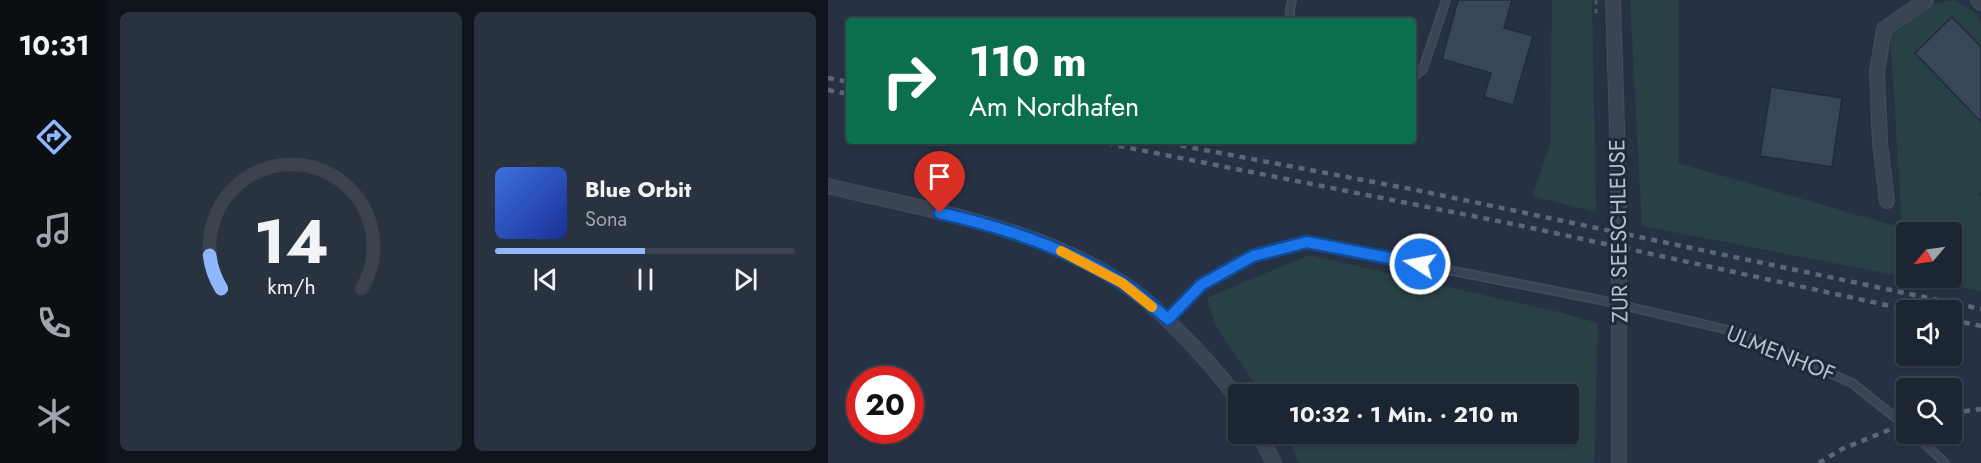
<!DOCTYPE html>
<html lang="de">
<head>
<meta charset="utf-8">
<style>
  body { margin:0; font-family:Jost,sans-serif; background:#29323f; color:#f1f3f6; height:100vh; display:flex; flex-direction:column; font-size:22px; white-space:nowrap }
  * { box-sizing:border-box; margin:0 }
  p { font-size:20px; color:#a0a5ac }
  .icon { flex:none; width:33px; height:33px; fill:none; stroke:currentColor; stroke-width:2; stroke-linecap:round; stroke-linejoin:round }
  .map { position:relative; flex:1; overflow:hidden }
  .side { display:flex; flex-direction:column; gap:12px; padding:12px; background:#0f151c; width:720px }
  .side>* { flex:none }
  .hud { position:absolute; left:18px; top:18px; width:570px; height:126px; border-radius:6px; box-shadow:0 2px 4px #0004,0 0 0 2px #3a434e; background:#0b6e4f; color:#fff; overflow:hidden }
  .needle { width:39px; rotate:241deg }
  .tools { position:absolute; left:1068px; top:222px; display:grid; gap:12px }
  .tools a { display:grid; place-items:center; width:66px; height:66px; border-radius:6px; background:#1c2633; box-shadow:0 2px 4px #0004,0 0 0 2px #3a434e; font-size:30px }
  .speed { position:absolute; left:18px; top:366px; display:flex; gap:12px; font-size:30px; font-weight:700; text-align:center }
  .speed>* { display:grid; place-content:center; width:78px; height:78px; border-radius:50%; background:#1c2633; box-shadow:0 2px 4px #0004,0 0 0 2px #3a434e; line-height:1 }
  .speed .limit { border:9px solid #d22; background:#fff; color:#111 }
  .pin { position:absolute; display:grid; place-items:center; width:51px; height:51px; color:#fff; margin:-62px -26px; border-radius:50% 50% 50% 0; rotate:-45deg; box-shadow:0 0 6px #0007 }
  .pin .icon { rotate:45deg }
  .me { position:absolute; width:66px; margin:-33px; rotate:281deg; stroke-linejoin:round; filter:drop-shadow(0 0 4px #0008) }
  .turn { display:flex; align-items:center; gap:21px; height:126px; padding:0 24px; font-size:27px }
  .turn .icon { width:78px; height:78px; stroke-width:2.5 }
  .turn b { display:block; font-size:42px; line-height:51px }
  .side .card { flex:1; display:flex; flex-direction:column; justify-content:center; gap:9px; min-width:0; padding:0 21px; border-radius:9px; background:#29323f }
  .side .dial { align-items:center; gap:0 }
  .dial svg { height:156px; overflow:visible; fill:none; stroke:#3a434e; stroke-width:7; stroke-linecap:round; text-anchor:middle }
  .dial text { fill:#f1f3f6; stroke:none }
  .song { display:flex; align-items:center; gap:18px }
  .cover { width:72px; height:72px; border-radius:9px; background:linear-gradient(135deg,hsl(220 70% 55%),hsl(230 70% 35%)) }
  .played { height:6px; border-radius:3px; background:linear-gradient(90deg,#8eb7fc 50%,#3a434e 50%) }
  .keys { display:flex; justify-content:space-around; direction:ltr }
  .side .tiles { flex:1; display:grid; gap:12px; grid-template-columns:repeat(2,1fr) }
  .trip { position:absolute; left:400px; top:384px; width:351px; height:60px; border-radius:6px; background:#1c2633; box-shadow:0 2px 4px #0004,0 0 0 2px #3a434e; font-weight:700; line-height:60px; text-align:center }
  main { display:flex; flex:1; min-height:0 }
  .tab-bar { display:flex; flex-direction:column; width:108px; justify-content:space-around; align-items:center; background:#0b0f14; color:#a0a5ac }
  .tab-bar .icon { width:42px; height:42px }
  .tab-bar .on { color:#8eb7fc }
  .tab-bar b { font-size:27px; color:#f1f3f6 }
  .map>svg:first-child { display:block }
  .green { fill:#284145 }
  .building { fill:#38465a; stroke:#212b3b; stroke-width:1.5 }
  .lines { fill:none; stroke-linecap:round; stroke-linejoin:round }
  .service-casing { stroke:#444d5d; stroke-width:10 }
  .minor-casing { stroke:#444d5d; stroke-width:16 }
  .path { stroke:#415a5c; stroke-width:3; stroke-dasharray:4.5 4.5; stroke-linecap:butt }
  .service { stroke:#3b4453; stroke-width:7 }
  .minor { stroke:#3b4453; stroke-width:14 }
  .rail { stroke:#5c687a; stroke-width:4.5; stroke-dasharray:6 6; stroke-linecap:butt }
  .minor-bridge-casing { stroke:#444d5d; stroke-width:16; stroke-linecap:butt }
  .minor-bridge { stroke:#3b4453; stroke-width:14 }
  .route-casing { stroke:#114b97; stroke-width:15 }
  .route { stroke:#1a73e8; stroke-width:10 }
  .slow { stroke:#f59e0b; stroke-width:10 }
  .labels { text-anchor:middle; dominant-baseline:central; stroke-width:6; stroke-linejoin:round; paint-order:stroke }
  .street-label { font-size:22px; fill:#b8c0cd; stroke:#1f2939 }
</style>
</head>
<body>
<main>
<nav class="tab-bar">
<b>10:31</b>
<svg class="icon on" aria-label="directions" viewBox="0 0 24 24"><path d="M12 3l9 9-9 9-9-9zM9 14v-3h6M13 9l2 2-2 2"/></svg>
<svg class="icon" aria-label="music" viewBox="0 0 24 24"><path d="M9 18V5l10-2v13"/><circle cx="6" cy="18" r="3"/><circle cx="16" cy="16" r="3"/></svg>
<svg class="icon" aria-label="phone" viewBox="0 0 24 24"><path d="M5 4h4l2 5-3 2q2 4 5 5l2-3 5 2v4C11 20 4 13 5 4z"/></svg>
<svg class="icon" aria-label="climate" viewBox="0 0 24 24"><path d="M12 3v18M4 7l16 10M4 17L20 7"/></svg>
</nav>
<section class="side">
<div class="tiles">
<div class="card dial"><svg viewBox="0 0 100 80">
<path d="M14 69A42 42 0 1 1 86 69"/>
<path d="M14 69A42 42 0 0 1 8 52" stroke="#8eb7fc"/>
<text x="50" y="56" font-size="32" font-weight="700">14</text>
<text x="50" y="72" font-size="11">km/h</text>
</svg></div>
<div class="card">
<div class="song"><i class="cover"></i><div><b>Blue Orbit</b><p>Sona</p></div></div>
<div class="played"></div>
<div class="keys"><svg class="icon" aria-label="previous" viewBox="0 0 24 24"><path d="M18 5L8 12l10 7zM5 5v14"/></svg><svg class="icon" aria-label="pause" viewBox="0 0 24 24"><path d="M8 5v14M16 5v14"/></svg><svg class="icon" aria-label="next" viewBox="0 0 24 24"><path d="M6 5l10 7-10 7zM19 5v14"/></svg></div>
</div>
</div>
</section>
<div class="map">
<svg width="1153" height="463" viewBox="0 0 1153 463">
  <rect width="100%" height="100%" fill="#263244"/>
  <g class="green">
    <polygon points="724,0 764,0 768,212 704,196 722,145"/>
    <polygon points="802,0 850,0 850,163 1074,228 1062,29 1104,4 1127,0 1147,13 1153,21 1153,191 1150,194 1153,196 1153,291 1082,278 1124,278 1124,232 1078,232 1078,277 814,226"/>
    <polygon points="481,255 730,312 770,323 766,463 471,463 459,434 741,434 741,394 434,394 388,327 379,298"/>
  </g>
  <g class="building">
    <polygon points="630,0 684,0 676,28 705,36 685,105 656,97 663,73 614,59"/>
    <polygon points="1124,17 1153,47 1153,122 1087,53"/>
    <polygon points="943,87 1014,98 1004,167 932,156"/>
  </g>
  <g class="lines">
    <defs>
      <g id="service">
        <polyline points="462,21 462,9 464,0"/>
        <polyline points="585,77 595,69 618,0"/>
        <polyline points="340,319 373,285 425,256 479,242 772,300 909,332 1024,383 1078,426"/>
        <polyline points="1087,434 1117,463"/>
      </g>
      <g id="minor">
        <polyline points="785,0 791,189"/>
        <polyline points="1150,0 1153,3"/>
        <path d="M0 186C99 210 206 226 293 282 321 300 345 325 368 349 383 366 399 382 411 402"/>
        <polyline points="1059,201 1052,143 1049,72 1056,29 1098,0"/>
        <polyline points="431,434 446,463"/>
        <polyline points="791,463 791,355"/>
      </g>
    </defs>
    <use href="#service" class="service-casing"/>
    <use href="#minor" class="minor-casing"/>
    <polyline class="path" points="768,0 768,16"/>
    <use href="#service" class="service"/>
    <use href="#minor" class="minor"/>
    <g class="rail">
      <polyline points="0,78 21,82"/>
      <polyline points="0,90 21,94"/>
      <polyline points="267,141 690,225 1081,310"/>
      <polyline points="329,141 593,191 1153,309"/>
      <polyline points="1124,320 1153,326"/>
      <polyline points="1124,413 1153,409"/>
      <polyline points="991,463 1014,449 1078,423"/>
    </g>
    <defs>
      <polyline id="minor-bridge" points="791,189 791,355"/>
    </defs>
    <use href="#minor-bridge" class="minor-bridge-casing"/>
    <use href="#minor-bridge" class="minor-bridge"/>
  </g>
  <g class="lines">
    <defs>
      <path id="route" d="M112 213C175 227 238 248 293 282 309 292 325 307 340 319L373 285 425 256 479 242 592 264"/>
    </defs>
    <use href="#route" class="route-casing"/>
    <use href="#route" class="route"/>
    <polyline class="slow" points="233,251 294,283 324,307"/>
  </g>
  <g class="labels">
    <g class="street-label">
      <text transform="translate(790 231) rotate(-91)">ZUR SEESCHLEUSE</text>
      <text transform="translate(953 353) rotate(22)">ULMENHOF</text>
    </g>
  </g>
</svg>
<div class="tools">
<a><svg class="needle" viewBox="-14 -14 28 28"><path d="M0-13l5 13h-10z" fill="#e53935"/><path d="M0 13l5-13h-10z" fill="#a0a5ac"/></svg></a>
<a><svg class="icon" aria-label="sound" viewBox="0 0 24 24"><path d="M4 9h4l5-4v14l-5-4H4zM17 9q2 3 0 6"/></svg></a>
<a><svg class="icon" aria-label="search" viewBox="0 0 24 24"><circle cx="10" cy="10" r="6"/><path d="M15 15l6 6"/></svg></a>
</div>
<div class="speed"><div class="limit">20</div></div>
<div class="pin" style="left:112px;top:213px;background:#d93025"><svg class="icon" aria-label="arrive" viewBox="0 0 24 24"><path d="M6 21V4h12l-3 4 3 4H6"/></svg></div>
<svg class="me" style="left:592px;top:264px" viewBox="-20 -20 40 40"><circle r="17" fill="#1a73e8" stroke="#fff" stroke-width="3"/><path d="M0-11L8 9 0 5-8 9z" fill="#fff"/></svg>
<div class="trip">10:32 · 1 Min. · 210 m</div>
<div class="hud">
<div class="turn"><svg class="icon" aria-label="right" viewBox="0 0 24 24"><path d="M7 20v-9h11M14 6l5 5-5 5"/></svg><div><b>110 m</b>Am Nordhafen</div></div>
</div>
</div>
</main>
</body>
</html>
